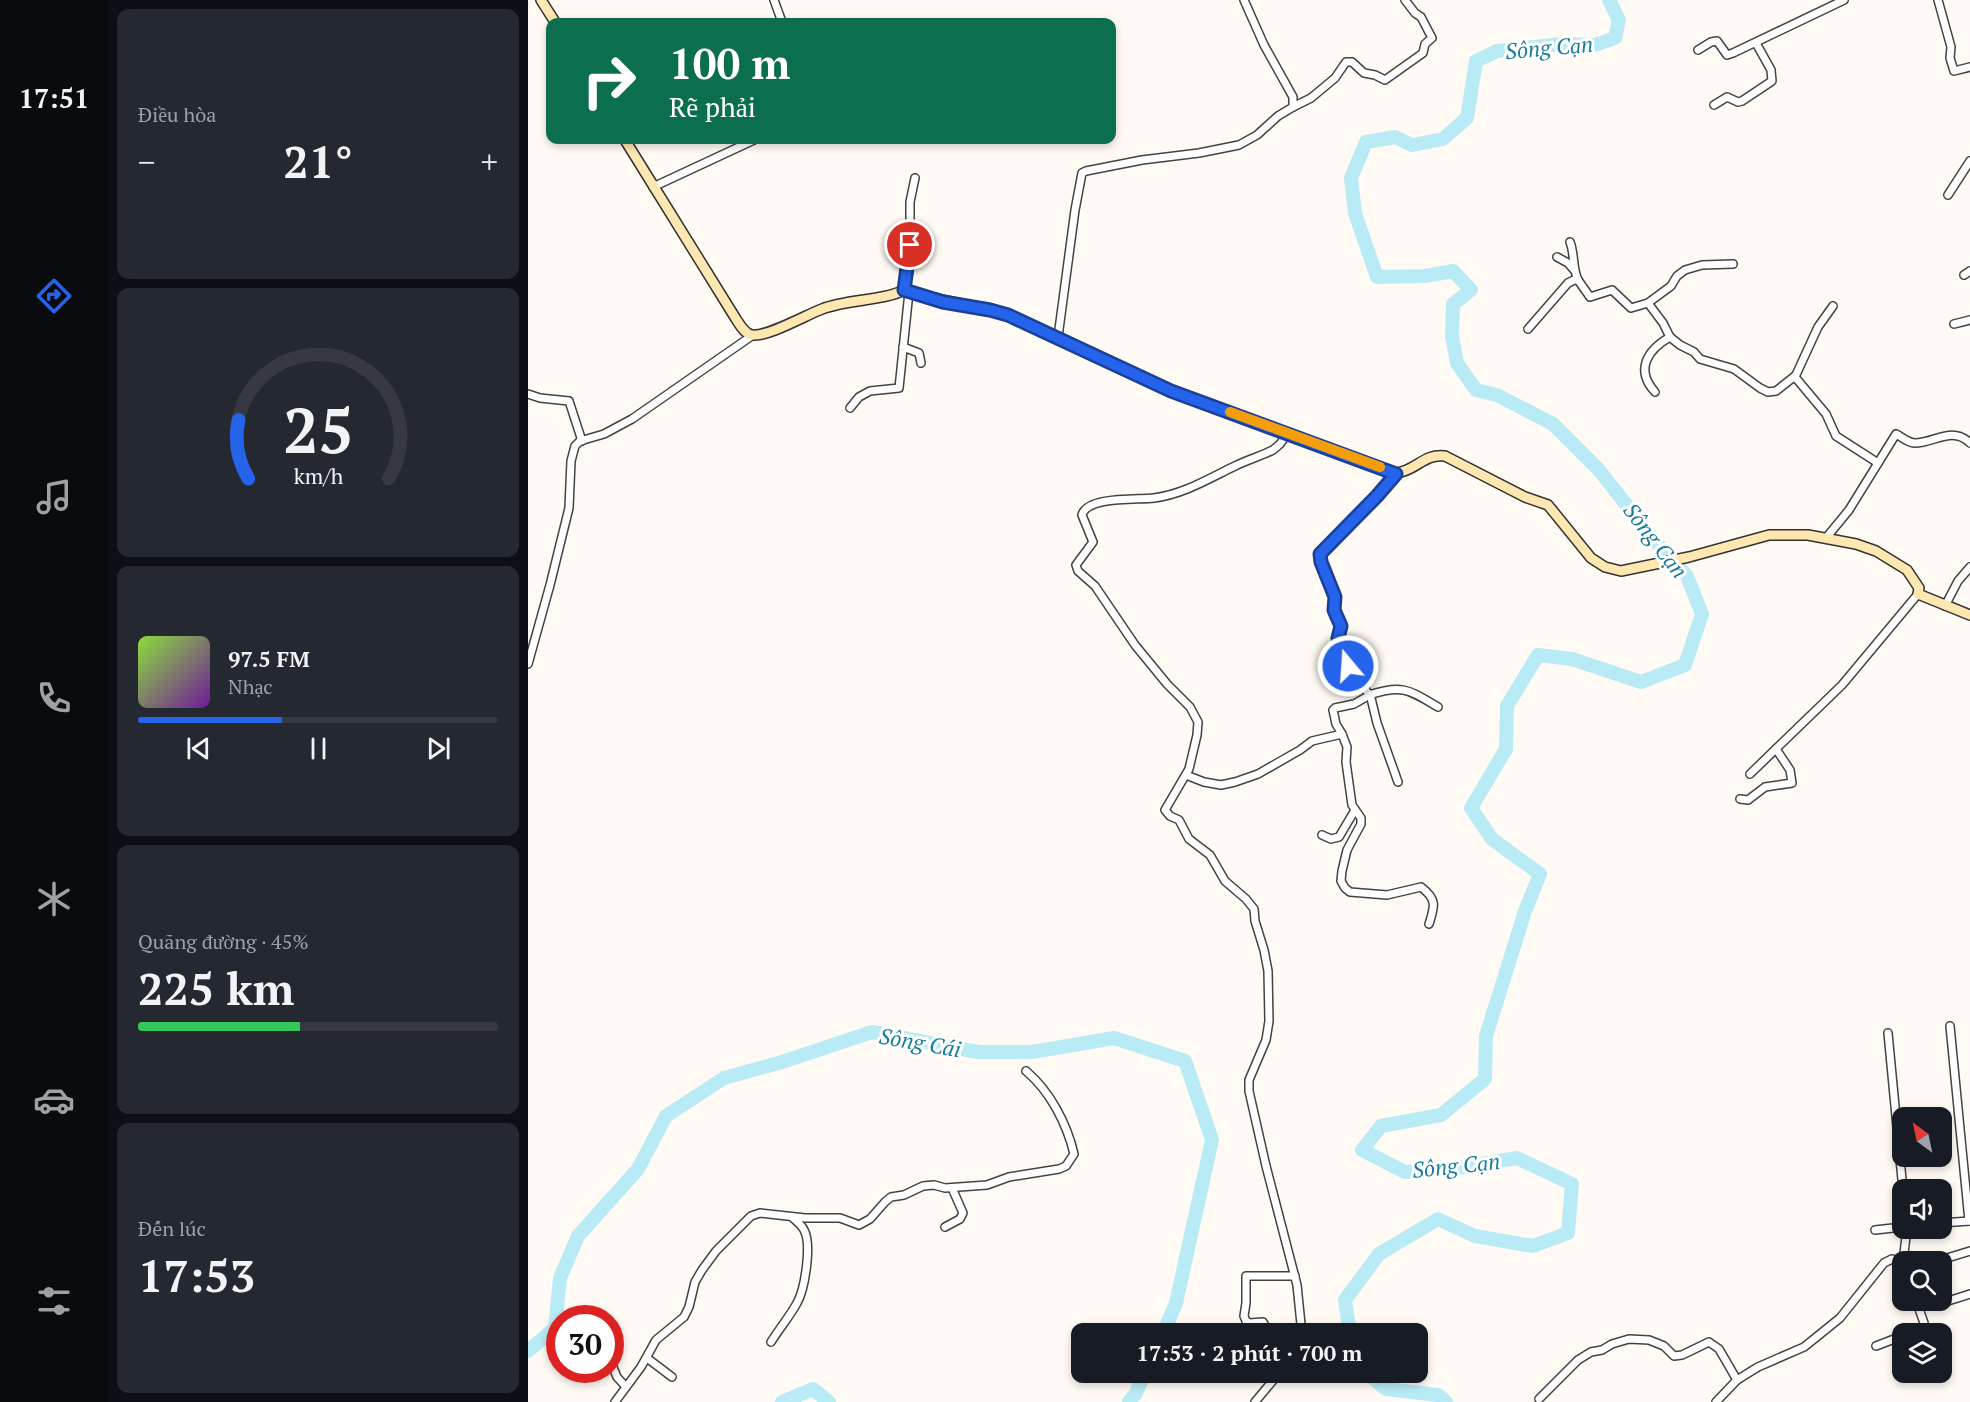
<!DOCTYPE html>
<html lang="vi">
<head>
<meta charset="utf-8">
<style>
  body { margin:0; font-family:"PT Serif",serif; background:#242831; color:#f1f3f6; height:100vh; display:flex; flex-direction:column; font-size:22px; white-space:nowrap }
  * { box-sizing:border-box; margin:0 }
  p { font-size:20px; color:#9ea1a6 }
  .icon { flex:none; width:33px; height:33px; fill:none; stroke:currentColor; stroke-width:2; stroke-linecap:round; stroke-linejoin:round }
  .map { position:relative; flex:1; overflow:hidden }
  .side { display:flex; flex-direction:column; gap:9px; padding:9px; background:#0d0f14; width:420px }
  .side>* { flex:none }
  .top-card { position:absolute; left:18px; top:18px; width:570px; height:126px; border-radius:12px; box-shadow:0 3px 9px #0003; background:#0b6e4f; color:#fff; overflow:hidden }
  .needle { width:39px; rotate:327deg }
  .fabs { position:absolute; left:1364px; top:1107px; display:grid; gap:12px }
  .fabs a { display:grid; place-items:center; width:60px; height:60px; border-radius:12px; background:#171b24; box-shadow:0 3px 9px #0003; font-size:30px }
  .speed { position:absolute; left:18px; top:1305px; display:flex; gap:12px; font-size:30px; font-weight:700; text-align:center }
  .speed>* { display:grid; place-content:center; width:78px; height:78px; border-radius:50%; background:#171b24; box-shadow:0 3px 9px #0003; line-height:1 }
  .speed .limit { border:9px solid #d22; background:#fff; color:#111 }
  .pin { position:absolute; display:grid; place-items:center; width:51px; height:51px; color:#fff; margin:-26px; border:3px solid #fff; border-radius:50%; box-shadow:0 2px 6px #0007 }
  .me { position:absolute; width:66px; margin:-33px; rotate:342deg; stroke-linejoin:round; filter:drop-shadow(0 0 4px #0008) }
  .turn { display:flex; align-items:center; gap:21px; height:126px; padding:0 24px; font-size:27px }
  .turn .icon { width:78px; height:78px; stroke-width:2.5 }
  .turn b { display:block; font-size:42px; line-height:51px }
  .big { font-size:45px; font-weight:700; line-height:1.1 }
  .side .card { flex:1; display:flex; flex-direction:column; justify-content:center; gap:9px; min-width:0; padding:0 21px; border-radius:12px; background:#242831 }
  .side .dial { align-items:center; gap:0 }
  .dial svg { height:156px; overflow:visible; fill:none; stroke:#363941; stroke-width:7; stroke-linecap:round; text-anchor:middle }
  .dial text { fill:#f1f3f6; stroke:none }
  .song { display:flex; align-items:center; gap:18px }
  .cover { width:72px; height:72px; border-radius:9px; background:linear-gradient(135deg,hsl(90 70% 55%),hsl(280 70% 35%)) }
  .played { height:6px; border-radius:3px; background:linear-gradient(90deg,#2563eb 40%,#363941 40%) }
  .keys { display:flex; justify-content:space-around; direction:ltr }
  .heat { display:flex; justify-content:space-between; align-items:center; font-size:33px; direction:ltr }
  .charge { height:9px; border-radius:4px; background:linear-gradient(90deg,#34c759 45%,#363941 0) }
  .trip { position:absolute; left:543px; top:1323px; width:357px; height:60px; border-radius:12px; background:#171b24; box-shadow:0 3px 9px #0003; font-weight:700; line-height:60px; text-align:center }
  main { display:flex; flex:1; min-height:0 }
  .tabs { display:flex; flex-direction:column; width:108px; justify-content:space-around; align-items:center; background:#090b0e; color:#9ea1a6 }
  .tabs .icon { width:42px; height:42px }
  .tabs .active { color:#2563eb }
  .tabs b { font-size:27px; color:#f1f3f6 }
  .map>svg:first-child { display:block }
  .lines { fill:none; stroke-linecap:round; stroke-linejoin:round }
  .river { stroke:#b9ebf6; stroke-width:14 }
  .street-casing { stroke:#434343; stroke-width:10 }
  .secondary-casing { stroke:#323232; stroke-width:12 }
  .street { stroke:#fff; stroke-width:7 }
  .secondary { stroke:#fee7b0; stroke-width:9 }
  .route-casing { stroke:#184099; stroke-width:15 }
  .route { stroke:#2563eb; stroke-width:10 }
  .slow { stroke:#f59e0b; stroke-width:10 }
  .labels { text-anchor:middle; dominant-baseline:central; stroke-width:6; stroke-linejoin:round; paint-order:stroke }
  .water-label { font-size:22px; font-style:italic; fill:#187c9d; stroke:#fff }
</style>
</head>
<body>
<main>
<nav class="tabs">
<b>17:51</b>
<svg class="icon active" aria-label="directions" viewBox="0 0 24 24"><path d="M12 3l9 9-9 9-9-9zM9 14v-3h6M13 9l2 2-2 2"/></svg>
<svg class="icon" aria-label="music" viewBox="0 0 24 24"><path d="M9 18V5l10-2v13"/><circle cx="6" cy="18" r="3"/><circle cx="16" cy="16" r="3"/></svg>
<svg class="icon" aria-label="phone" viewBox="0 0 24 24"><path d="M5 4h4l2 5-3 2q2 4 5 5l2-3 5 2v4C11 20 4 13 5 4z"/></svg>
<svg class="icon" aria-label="climate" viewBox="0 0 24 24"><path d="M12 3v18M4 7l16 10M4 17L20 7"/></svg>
<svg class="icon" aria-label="car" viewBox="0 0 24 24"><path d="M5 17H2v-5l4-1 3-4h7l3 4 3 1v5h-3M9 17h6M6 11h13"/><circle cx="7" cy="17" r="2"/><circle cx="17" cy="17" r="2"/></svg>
<svg class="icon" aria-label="filters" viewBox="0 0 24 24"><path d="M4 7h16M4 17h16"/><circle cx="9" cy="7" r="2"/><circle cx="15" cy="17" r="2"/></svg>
</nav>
<section class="side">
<div class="card"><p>Điều hòa</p>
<div class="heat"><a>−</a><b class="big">21°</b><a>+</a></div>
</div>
<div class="card dial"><svg viewBox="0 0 100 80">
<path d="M14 69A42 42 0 1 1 86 69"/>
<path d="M14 69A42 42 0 0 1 9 39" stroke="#2563eb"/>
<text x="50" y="56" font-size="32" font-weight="700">25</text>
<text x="50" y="72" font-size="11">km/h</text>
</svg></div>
<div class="card">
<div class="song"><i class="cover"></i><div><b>97.5 FM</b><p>Nhạc</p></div></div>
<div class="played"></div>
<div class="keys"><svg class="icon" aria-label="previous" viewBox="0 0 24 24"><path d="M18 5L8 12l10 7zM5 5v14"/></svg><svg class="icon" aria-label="pause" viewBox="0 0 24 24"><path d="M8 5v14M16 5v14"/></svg><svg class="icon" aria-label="next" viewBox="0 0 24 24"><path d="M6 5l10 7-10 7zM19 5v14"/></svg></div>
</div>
<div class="card"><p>Quãng đường · 45%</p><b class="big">225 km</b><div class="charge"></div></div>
<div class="card"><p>Đến lúc</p><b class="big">17:53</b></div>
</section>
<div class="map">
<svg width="1442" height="1402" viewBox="0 0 1442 1402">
  <rect width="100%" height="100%" fill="#fffbf4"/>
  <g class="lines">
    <g class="river">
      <polyline points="822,1334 817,1300 851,1254 910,1219 947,1236 1005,1246 1040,1233 1044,1184 989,1158 923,1169 877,1172 834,1150 853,1126 913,1115 957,1079 958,1036 997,911 1012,874 964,839 943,808 978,749 979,706 1010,655 1044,659 1113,682 1157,665 1174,614 1159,576 1126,540 1071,470 1025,424 969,395 948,390 929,363 924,336 925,304 943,290 925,271 897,276 849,277 827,213 823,178 838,142 867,137 884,145 915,139 939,118 948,61 969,51 1033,44 1067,45 1087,38 1091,20 1081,0"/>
      <polyline points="0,1351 27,1328 32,1278 50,1236 110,1169 138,1116 196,1078 254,1062 344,1032 450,1052 504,1052 586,1038 657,1061 684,1140 648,1303 635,1334"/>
      <polyline points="837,1372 858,1389 910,1395 918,1402"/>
      <polyline points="254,1402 285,1389 301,1402"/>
      <polyline points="601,1402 608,1393 617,1372"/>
    </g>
    <defs>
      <g id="street">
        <polyline points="246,0 254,22"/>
        <polyline points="1410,0 1423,47 1422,58 1426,71 1442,67"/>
        <polyline points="1170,50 1183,42 1189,41 1199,55 1205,53 1316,0"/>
        <polyline points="1186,105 1199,97 1210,102 1214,101 1244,81 1243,70 1228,43"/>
        <polyline points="765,107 783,98 807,78 818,62 824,62 836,73 847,75 857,80 895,53 897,44 904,38 893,17 887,13 877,0"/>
        <polyline points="125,187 226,140"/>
        <polyline points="1420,195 1442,161"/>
        <path d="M1042 242C1047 255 1044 267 1050 280"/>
        <polyline points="1029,257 1040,263 1046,270"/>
        <polyline points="1436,275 1442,271"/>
        <polyline points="376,290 382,245 382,202 387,178"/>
        <polyline points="1120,303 1143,286 1149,276 1157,270 1174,265 1205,264"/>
        <polyline points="1305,306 1290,327 1267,377 1298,414 1308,436 1350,463"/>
        <polyline points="1426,324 1442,320"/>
        <polyline points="1000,329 1040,283 1046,280 1050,280 1062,297 1084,290 1103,308 1120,303 1135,323 1142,337 1152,345 1166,352 1172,359 1206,369 1232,388 1240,392 1248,391 1267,376"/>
        <polyline points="530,337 547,210 554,173 558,171 614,160 671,153 711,145 729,135 750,116 765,107 765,97 736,45 716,0"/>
        <polyline points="375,347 391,353 393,363"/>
        <path d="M1127 392C1107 370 1119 350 1142 337"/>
        <polyline points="0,394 12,398 41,401 54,441"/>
        <polyline points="322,408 331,397 342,391 371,388 381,292"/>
        <path d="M760 433 752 444 745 450C733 456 719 460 707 466 680 479 656 494 626 498 609 500 559 496 554 515L565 542 548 565 550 571 567 586 607 645 639 684 662 707 670 722 669 735 661 769 637 810 642 816 651 820 661 839 682 855 697 881 718 899 726 909 727 921 736 950 740 971 741 1021 738 1040 721 1080V1091L738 1166 769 1285 774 1334"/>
        <path d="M1298 538 1321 510 1368 434C1374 437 1379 442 1386 443 1405 444 1424 425 1442 443"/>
        <polyline points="1417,606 1430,581 1442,567"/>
        <polyline points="0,664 22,585 41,508 43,461 47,446 52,441 76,434 104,419 225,335"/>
        <polyline points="842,694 849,723 870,782"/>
        <path d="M841 695C875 684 881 690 910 707"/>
        <path d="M814 734 819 747 818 762 824 805 833 818V824L819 850 814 871 813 881 817 888 822 892 859 895 893 887C909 899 907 906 901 924"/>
        <polyline points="1222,774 1314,685 1390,594"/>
        <polyline points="658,775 676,782 693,785 707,782 730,774 772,750 784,741 814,734 808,724 805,710 807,708 826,704 840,696 840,693 820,666 813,650 810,638 813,626 806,610 807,597 793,562 792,553 849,496 868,473"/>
        <polyline points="1212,799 1220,800 1237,787 1264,783 1262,770 1248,749"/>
        <polyline points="794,835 803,839 811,837 827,810"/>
        <polyline points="1422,1026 1441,1221"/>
        <polyline points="1360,1033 1375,1190"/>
        <polyline points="1413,1223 1442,1221"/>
        <polyline points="417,1227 432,1219 435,1213 424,1188"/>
        <polyline points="1347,1230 1374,1227"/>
        <polyline points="1406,1262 1442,1251"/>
        <polyline points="1420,1301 1442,1294"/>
        <polyline points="741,1334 735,1322 721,1323 718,1321 716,1316 718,1303 718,1276 767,1276"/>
        <polyline points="1382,1334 1395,1327 1396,1323 1388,1300"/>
        <path d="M243 1342C251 1329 262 1316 269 1303 277 1289 284 1244 276 1230 274 1225 268 1221 264 1217"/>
        <polyline points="1348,1346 1374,1336"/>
        <polyline points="119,1358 144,1377"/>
        <polyline points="82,1360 89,1377 98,1387"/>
        <polyline points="1011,1399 1050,1360 1063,1352 1074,1350 1084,1344 1101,1339 1121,1340 1136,1346 1146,1356 1154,1355 1181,1342 1191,1349 1209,1380 1230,1367 1276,1347 1286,1339 1312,1318 1356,1263 1364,1259 1375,1262 1379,1228"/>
        <path d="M87 1402 113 1367 128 1340 156 1317 161 1307 167 1282 174 1270 188 1251 223 1216 232 1213 277 1218H312L331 1225 342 1219 357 1202 363 1197 376 1195 395 1186 406 1185 417 1188 459 1185 481 1177 531 1169 538 1166 546 1154C539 1124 522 1091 498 1071"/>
        <polyline points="727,1402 752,1372"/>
        <polyline points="1188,1402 1209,1380"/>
      </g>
      <g id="secondary">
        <polyline points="13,0 27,22"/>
        <path d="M97 140 208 319C212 325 217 334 224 335 240 337 278 315 294 309 320 299 355 301 376 290 410 302 445 304 480 315L643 391 868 473C888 471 896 453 917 456L997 497 1020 505 1063 558 1077 567 1093 571 1161 557 1241 535H1280L1328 544 1348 551 1379 570 1391 588 1390 594 1442 615"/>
      </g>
    </defs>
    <use href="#street" class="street-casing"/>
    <use href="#secondary" class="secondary-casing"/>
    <use href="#street" class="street"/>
    <use href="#secondary" class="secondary"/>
  </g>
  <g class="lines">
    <defs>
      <polyline id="route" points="382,245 376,290 415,302 462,310 480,315 643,391 868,474 849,496 792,554 793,562 807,597 806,610 813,626 810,638 813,650 820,666"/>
    </defs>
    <use href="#route" class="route-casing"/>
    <use href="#route" class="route"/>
    <polyline class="slow" points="702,412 852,467"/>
  </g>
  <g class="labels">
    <g class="water-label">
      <text transform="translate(1021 47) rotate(-5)">Sông Cạn</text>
      <text transform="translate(1128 540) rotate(52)">Sông Cạn</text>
      <text transform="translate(392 1042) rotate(10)">Sông Cái</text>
      <text transform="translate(928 1165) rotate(-6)">Sông Cạn</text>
    </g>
  </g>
</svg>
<div class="fabs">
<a><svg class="needle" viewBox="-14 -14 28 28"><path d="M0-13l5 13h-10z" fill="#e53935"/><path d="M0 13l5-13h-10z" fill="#9ea1a6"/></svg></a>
<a><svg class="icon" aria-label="sound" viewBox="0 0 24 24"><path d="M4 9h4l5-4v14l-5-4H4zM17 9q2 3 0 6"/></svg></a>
<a><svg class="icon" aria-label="search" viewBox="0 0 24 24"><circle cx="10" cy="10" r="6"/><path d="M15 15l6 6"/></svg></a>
<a><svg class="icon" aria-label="layers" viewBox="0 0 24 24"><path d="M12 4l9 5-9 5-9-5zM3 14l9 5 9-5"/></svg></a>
</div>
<div class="speed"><div class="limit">30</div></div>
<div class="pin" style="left:382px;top:245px;background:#d93025"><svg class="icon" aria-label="arrive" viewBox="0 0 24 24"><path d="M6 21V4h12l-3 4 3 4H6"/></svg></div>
<svg class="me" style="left:820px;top:666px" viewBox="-20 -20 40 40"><circle r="17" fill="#2563eb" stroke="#fff" stroke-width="3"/><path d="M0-11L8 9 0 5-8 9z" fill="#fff"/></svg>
<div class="trip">17:53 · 2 phút · 700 m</div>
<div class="top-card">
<div class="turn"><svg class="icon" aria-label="right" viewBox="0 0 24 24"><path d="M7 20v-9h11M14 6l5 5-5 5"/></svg><div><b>100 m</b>Rẽ phải</div></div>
</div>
</div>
</main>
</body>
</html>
